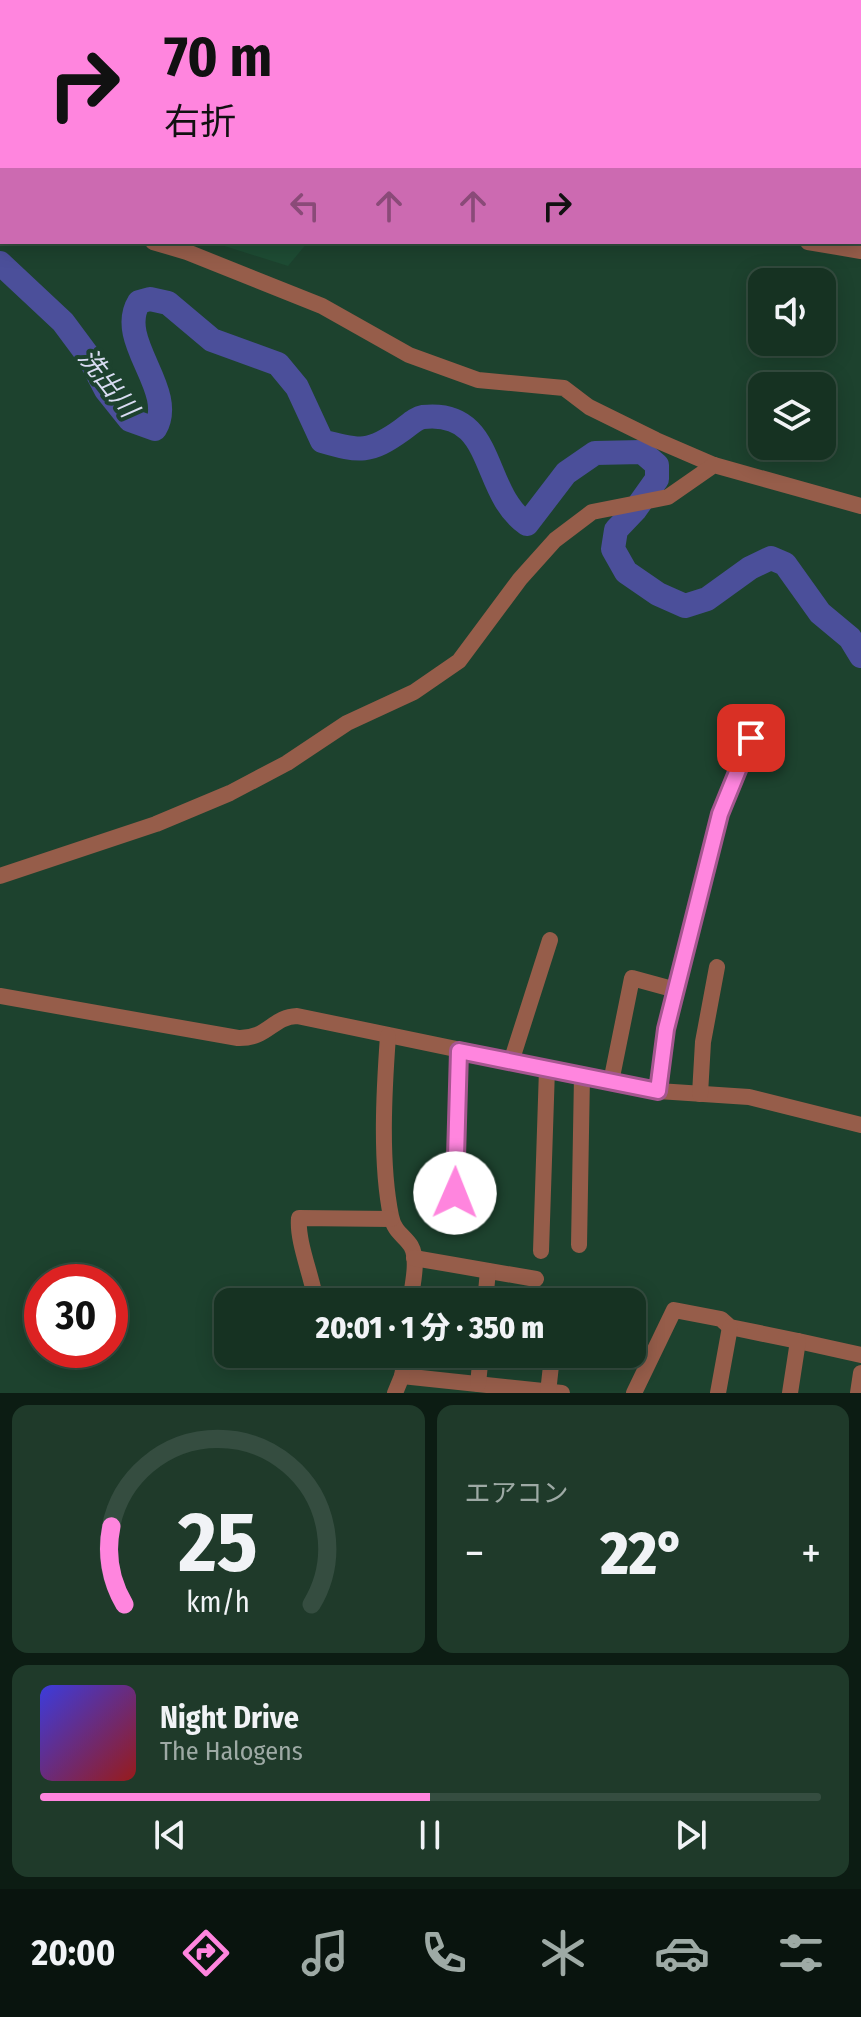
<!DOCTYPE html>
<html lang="ja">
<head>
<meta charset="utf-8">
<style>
  body { margin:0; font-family:"Fira Sans Condensed","Noto Sans JP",sans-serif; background:#1f3a2a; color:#f1f3f6; height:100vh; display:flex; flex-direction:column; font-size:30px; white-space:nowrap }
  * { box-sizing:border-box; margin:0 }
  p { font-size:26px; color:#9eaaa5 }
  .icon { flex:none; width:44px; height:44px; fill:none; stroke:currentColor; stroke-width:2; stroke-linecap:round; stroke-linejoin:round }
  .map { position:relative; height:1393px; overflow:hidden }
  .sheet { display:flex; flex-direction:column; gap:12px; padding:12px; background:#0c1c13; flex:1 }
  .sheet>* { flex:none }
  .hud { position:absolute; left:0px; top:0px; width:862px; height:244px; box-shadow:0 4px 20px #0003,0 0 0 2px #354d40; background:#ff85de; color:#111; overflow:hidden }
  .buttons { position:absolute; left:748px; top:268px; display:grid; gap:16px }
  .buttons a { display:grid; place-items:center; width:88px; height:88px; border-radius:16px; background:#163222; box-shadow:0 4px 20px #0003,0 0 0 2px #354d40; font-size:40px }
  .speed { position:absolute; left:24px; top:1264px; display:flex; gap:16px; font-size:40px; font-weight:700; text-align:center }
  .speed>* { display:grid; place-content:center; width:104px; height:104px; border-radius:50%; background:#163222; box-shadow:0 4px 20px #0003,0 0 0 2px #354d40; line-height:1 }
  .speed .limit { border:12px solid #d22; background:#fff; color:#111 }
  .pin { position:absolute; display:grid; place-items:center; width:68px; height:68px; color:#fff; margin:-34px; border-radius:16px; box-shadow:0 4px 12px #0006 }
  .me { position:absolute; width:88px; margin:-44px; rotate:1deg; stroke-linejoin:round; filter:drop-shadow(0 0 6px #0008) }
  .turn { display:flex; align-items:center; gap:28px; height:168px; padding:0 32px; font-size:36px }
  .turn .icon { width:104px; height:104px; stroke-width:2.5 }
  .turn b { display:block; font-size:56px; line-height:68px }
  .lanes { display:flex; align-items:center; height:76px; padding:0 32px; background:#0003; justify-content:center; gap:40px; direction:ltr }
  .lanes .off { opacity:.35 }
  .big { font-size:60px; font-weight:800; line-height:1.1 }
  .sheet .card { flex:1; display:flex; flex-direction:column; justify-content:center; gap:12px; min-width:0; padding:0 28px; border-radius:16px; background:#1f3a2a }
  .sheet .dial { align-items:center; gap:0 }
  .dial svg { height:208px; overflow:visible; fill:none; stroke:#354d40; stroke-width:7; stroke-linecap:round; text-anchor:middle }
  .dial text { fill:#f1f3f6; stroke:none }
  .song { display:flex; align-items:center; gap:24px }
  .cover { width:96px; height:96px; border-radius:12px; background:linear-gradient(135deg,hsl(240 70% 55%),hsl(0 70% 35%)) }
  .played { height:8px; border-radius:4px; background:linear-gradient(90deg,#ff85de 50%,#354d40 50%) }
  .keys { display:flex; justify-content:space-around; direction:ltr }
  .heat { display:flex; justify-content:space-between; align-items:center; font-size:44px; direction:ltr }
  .sheet .tiles { flex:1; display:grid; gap:12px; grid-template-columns:1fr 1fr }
  .card:last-child { grid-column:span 2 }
  .trip { position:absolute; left:214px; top:1288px; width:432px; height:80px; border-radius:16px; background:#163222; box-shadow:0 4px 20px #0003,0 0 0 2px #354d40; font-weight:800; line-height:80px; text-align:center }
  .tab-bar { display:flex; height:128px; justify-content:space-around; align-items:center; background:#09140e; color:#9eaaa5 }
  .tab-bar .icon { width:56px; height:56px }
  .tab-bar .active { color:#ff85de }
  .tab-bar b { font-size:36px; color:#f1f3f6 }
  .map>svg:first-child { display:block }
  .built { fill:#1e4c34 }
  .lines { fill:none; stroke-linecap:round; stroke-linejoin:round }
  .river { stroke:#4b4f9a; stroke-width:24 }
  .minor { stroke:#965d4a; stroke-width:16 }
  .secondary { stroke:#c86e51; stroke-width:16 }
  .route-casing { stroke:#a65690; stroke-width:20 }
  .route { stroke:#ff85de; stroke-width:14 }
  .labels { text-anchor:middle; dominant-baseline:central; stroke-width:8; stroke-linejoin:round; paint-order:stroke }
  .water-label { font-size:26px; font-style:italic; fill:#d9dcf2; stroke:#1d422e }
</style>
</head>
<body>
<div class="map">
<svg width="861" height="1393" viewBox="0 0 861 1393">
  <rect width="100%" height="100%" fill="#1d422e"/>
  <g class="built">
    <polygon points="79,0 345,0 345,2 78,2"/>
    <polygon points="212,242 308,242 288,266"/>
  </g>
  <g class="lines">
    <path class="river" d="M0 263 63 322 89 357 106 390 130 420 155 429C178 390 115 341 139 302L150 299 168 303 212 340 278 364 297 387 322 441C360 452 370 453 402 430 409 425 416 418 423 417 497 409 480 492 527 524L566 473 595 453 642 452 657 465V479L635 510 616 530 613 549 626 572 658 594 685 606 707 599 750 568 771 558 785 564 820 613 850 638 861 656"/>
    <g class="minor">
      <polyline points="10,0 13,2"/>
      <polyline points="499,2 500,0"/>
      <polyline points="860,3 861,0"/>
      <polyline points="860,21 861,29"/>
      <polyline points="0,192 2,193"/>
      <polyline points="153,242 187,252 322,306 409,355 478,380 564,388 589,407 656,440 714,465"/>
      <polyline points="808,242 861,251"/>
      <polyline points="0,876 156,824 230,793 287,763 347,723 414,692 459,661 520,579 555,540 592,512 668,497 714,465 861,506"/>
      <path d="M0 996 238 1038C268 1039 272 1017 297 1016L658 1091 749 1097 861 1125"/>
      <path d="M388 1036C384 1091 380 1162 391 1216 394 1232 405 1236 411 1246 419 1260 412 1287 410 1302"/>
      <polyline points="511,1062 550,940"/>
      <polyline points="611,1082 632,978 676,990"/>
      <polyline points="658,1091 666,1029 720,814 751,738"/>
      <polyline points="700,1094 703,1042 717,967"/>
      <polyline points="455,1221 459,1051"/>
      <polyline points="579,1245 582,1076"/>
      <polyline points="541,1251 547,1069"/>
      <polyline points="414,1258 536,1279"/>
      <path d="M314 1292C309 1269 297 1239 299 1218L391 1219"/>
      <polyline points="485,1302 488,1271"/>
      <polyline points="798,1341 861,1355"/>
      <polyline points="406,1354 402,1376 562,1393"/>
      <polyline points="478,1384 481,1354"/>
      <polyline points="395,1393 402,1376"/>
      <polyline points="548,1393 552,1356"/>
      <polyline points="634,1393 674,1310 721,1319 730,1327 798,1341 790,1393"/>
      <polyline points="718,1393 730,1327"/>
      <polyline points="858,1393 861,1373"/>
    </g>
    <g class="secondary">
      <polyline points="35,2 38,0"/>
      <polyline points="0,31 2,30"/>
    </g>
  </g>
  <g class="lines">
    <defs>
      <polyline id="route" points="455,1193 459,1051 658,1091 666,1029 720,814 751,738"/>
    </defs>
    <use href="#route" class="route-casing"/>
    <use href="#route" class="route"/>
  </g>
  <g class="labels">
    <g class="water-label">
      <text transform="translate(108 383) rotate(52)">洗出川</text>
    </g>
  </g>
</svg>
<div class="buttons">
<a><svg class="icon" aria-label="sound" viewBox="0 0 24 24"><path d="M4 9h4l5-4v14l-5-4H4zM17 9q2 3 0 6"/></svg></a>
<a><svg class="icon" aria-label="layers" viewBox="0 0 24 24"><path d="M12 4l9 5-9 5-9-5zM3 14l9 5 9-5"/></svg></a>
</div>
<div class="speed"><div class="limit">30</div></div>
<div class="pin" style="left:751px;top:738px;background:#d93025"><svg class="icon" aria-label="arrive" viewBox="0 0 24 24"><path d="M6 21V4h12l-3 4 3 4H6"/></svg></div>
<svg class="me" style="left:455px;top:1193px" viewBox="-20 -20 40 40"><circle r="19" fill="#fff"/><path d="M0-13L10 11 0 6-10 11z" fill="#ff85de"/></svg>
<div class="trip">20:01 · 1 分 · 350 m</div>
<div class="hud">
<div class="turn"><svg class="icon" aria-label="right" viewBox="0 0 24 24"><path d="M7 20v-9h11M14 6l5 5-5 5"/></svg><div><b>70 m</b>右折</div></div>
<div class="lanes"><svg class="icon off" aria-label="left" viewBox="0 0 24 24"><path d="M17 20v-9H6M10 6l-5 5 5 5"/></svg><svg class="icon off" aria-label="ahead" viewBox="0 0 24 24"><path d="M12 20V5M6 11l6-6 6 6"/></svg><svg class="icon off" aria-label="ahead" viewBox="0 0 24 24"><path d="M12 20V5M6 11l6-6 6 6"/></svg><svg class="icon" aria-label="right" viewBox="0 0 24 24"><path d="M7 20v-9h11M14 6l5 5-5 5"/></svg></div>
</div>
</div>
<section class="sheet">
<div class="tiles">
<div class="card dial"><svg viewBox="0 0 100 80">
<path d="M14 69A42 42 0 1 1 86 69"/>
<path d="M14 69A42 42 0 0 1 9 39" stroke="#ff85de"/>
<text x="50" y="56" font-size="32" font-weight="700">25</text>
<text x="50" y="72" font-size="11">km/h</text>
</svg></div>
<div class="card"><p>エアコン</p>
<div class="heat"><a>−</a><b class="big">22°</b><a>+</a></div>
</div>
<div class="card">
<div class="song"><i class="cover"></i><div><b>Night Drive</b><p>The Halogens</p></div></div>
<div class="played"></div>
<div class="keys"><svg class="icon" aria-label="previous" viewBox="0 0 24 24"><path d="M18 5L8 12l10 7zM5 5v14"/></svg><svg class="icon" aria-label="pause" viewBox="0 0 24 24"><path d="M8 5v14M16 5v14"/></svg><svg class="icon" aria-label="next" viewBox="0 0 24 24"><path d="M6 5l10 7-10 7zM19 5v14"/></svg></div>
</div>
</div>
</section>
<nav class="tab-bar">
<b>20:00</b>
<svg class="icon active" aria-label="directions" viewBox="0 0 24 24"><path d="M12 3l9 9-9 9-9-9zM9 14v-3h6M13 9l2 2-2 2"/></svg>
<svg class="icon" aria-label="music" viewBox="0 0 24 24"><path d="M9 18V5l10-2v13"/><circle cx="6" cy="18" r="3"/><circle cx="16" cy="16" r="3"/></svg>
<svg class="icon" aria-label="phone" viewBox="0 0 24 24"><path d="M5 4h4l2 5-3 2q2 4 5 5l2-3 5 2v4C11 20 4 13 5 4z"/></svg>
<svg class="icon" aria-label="climate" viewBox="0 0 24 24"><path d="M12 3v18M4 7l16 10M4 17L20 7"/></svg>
<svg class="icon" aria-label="car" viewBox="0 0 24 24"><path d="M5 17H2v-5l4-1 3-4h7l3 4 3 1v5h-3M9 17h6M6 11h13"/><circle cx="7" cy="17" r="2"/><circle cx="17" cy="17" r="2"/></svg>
<svg class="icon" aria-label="filters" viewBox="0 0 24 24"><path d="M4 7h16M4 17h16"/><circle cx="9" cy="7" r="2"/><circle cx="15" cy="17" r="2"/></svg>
</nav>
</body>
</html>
